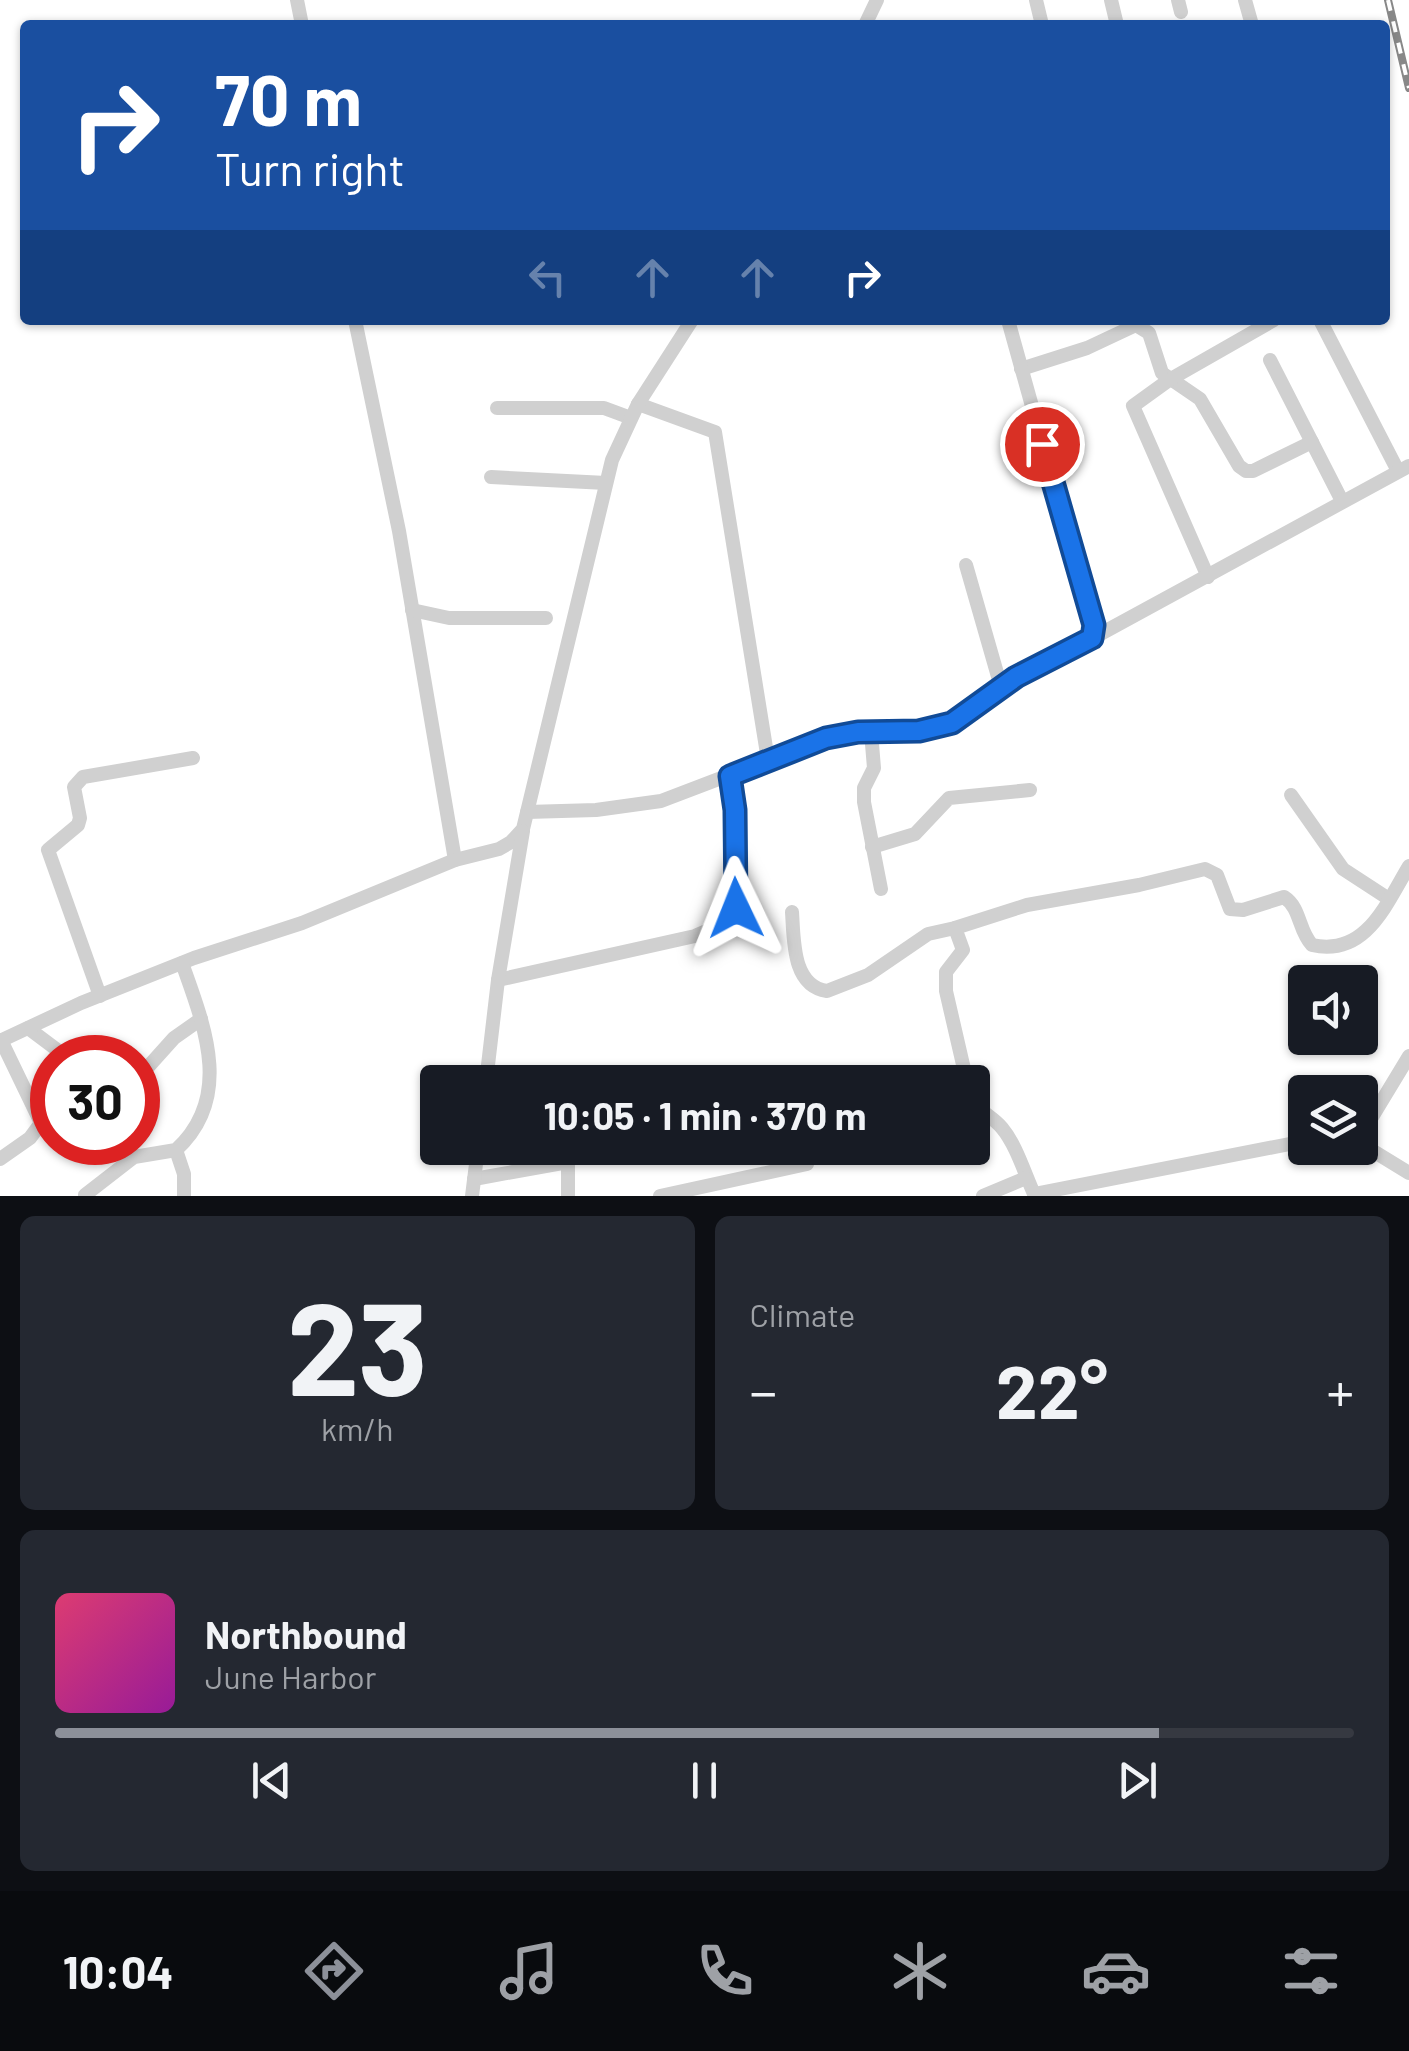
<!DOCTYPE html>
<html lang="en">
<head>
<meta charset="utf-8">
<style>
  body { margin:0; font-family:Barlow,sans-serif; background:#242831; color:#f1f3f6; height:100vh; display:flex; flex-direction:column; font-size:38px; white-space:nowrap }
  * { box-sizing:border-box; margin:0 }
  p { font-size:32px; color:#9ea1a6 }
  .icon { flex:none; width:55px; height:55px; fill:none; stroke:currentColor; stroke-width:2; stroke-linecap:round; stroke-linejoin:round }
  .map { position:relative; height:1196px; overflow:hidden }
  .sheet { display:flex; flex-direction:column; gap:20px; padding:20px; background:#0d0f14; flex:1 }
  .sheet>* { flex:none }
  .hud { position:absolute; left:20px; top:20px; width:1370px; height:305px; border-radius:10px; box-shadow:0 2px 8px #0004; background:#1a4fa0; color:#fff; overflow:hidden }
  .buttons { position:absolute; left:1288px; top:965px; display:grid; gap:20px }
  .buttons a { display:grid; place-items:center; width:90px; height:90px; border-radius:10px; background:#171b24; box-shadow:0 2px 8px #0004; font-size:50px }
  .speed { position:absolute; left:30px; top:1035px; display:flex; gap:20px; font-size:50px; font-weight:700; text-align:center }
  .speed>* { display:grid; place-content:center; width:130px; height:130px; border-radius:50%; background:#171b24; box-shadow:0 2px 8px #0004; line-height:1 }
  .speed .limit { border:15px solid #d22; background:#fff; color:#111 }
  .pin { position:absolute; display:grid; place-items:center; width:85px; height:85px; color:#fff; margin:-42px; border:5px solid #fff; border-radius:50%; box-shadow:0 2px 10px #0007 }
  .me { position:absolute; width:110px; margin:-55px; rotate:358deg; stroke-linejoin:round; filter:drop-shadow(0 0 8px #0008) }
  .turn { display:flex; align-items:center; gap:35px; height:210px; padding:0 30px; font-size:45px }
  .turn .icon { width:130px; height:130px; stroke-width:2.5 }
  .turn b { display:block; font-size:70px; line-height:85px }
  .lanes { display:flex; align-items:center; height:95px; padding:0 30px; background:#0003; justify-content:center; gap:50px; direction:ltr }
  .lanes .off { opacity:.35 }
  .big { font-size:75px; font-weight:700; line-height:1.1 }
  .sheet .widget { flex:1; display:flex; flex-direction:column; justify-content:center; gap:15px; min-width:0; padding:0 35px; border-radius:15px; background:#242831 }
  .sheet .dial { align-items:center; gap:0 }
  .dial b { font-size:130px; line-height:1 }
  .song { display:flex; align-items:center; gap:30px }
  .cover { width:120px; height:120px; border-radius:15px; background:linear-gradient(135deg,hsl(340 70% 55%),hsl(300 70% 35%)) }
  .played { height:10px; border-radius:5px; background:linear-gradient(90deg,#8c9099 85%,#363941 85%) }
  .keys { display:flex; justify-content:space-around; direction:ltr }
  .heat { display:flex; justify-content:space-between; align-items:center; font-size:55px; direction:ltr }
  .sheet .tiles { flex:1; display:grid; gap:20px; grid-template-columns:1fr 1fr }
  .widget:last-child { grid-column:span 2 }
  .trip { position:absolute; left:420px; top:1065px; width:570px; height:100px; border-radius:10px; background:#171b24; box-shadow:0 2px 8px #0004; font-weight:700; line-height:100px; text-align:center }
  .tabs { display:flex; height:160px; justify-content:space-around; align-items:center; background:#090b0e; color:#9ea1a6 }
  .tabs .icon { width:70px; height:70px }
  .tabs .selected { color:#8c9099 }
  .tabs b { font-size:45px; color:#f1f3f6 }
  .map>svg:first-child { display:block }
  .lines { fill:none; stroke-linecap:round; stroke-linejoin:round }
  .minor { stroke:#d0d0d0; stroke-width:14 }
  .rail-casing { stroke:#888; stroke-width:8 }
  .rail { stroke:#fff; stroke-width:4; stroke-dasharray:11; stroke-linecap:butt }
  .route-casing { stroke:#114b97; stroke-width:25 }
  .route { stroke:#1a73e8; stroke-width:18 }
</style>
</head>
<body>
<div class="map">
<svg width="1409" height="1196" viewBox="0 0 1409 1196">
  <rect width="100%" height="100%" fill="#fff"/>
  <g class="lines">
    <g class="minor">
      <polyline points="297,0 302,25"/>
      <polyline points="1036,0 1042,25"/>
      <polyline points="1111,0 1117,25"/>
      <polyline points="1178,0 1181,12"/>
      <polyline points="1245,0 1252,25"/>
      <polyline points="865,25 877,0"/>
      <polyline points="355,320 399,531 455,860"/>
      <polyline points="1320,320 1398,471"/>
      <polyline points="1270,360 1342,501"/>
      <polyline points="1021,369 1087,348 1136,325 1149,333 1162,373 1200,399 1239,466 1246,471 1253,471 1312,442"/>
      <polyline points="638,404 715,432 768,760"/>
      <polyline points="497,408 604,408 631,418"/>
      <polyline points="491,477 606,483"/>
      <polyline points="966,565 1001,687"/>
      <polyline points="1208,577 1133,406 1169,380 1274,320"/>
      <polyline points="412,610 449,618 546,618"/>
      <polyline points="1093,638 1409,466"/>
      <polyline points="871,732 874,768 864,788 864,802 881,889"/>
      <polyline points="1291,795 1343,869 1389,899"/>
      <polyline points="527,812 596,810 661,801 826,738 858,732 919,731 952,723 1017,677 1093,638 1093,625 1008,320"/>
      <polyline points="872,847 915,834 949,798 1030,790"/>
      <path d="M792 912C794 940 792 986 827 991L868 975 928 934 955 928"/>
      <polyline points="498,980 695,936 725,923 736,908 734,799 730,775"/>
      <polyline points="100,996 48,850 78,825 80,818 74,787 83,777 193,758"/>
      <polyline points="28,1028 68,1058"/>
      <polyline points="0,1041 81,1003 194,958 302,923 455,860 499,849 511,842 523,829 612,460 638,404 692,320"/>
      <polyline points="488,1072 552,1072 563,1082"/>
      <polyline points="139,1077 174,1038 201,1019"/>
      <polyline points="486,1082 498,980 523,831"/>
      <path d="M967 1082 946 991V972L963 950 955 928 1027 905 1139 885 1205 869 1217 875 1230 909 1243 910 1284 897C1301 908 1298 930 1312 945 1366 957 1386 904 1409 866"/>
      <path d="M972 1099C980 1113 992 1116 1002 1128 1017 1146 1025 1175 1035 1196"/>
      <polyline points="1360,1137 1409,1056"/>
      <polyline points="1360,1143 1409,1173"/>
      <polyline points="176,1150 184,1174 184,1196"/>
      <polyline points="0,1159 30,1138 41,1123 1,1040"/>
      <polyline points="474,1179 568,1162"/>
      <polyline points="1034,1194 1305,1141"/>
      <path d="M85 1195 134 1157 176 1150C234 1097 204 1025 182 963"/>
      <polyline points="472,1196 478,1148"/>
      <polyline points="568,1196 568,1148"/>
      <polyline points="660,1196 807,1164"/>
      <polyline points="983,1196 1026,1178"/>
    </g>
    <defs>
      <polyline id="rail" points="1388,0 1409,88"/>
    </defs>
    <use href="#rail" class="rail-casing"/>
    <use href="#rail" class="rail"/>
  </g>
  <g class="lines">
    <defs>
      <polyline id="route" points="736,908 735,810 730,776 826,738 858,732 919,731 952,723 1016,677 1092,638 1094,625 1042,444"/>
    </defs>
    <use href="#route" class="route-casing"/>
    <use href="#route" class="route"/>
  </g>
</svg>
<div class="buttons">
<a><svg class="icon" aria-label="sound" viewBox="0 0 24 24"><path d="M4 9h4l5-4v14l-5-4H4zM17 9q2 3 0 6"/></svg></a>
<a><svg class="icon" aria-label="layers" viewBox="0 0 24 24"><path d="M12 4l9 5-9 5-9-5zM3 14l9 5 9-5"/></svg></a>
</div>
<div class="speed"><div class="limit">30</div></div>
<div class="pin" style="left:1042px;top:444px;background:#d93025"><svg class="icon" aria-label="arrive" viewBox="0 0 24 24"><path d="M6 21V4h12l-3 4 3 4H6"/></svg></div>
<svg class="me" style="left:736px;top:908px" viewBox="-20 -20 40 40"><path d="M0-17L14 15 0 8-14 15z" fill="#1a73e8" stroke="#fff" stroke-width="4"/></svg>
<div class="trip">10:05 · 1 min · 370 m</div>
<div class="hud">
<div class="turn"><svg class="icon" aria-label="right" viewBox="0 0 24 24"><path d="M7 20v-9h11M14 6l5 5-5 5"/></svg><div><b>70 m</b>Turn right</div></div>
<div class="lanes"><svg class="icon off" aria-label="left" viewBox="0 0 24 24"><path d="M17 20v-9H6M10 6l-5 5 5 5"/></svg><svg class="icon off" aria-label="ahead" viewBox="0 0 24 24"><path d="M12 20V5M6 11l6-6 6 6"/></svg><svg class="icon off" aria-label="ahead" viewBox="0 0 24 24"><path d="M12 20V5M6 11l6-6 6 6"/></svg><svg class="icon" aria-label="right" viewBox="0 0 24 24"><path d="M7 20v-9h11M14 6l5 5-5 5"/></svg></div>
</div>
</div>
<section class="sheet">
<div class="tiles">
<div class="widget dial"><b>23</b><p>km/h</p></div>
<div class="widget"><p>Climate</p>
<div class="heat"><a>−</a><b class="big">22°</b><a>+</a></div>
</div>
<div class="widget">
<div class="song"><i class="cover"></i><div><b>Northbound</b><p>June Harbor</p></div></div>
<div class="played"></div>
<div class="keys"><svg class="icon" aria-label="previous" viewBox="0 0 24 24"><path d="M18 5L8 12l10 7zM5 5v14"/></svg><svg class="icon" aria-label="pause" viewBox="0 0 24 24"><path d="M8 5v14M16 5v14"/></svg><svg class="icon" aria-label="next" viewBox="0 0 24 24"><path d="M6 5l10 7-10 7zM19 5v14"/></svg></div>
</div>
</div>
</section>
<nav class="tabs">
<b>10:04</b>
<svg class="icon selected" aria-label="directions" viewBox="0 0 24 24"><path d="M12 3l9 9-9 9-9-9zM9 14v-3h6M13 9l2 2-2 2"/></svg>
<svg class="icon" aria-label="music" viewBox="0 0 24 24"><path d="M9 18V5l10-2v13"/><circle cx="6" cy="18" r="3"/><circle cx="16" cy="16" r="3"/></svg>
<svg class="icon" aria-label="phone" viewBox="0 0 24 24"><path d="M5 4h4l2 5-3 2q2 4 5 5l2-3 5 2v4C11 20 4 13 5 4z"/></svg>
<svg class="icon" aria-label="climate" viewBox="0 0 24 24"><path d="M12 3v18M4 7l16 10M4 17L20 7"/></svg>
<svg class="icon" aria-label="car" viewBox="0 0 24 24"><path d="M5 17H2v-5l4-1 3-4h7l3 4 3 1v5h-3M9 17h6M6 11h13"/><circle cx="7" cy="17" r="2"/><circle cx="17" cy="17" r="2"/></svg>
<svg class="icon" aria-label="filters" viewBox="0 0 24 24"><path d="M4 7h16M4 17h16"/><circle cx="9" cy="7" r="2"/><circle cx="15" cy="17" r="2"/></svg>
</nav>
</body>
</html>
